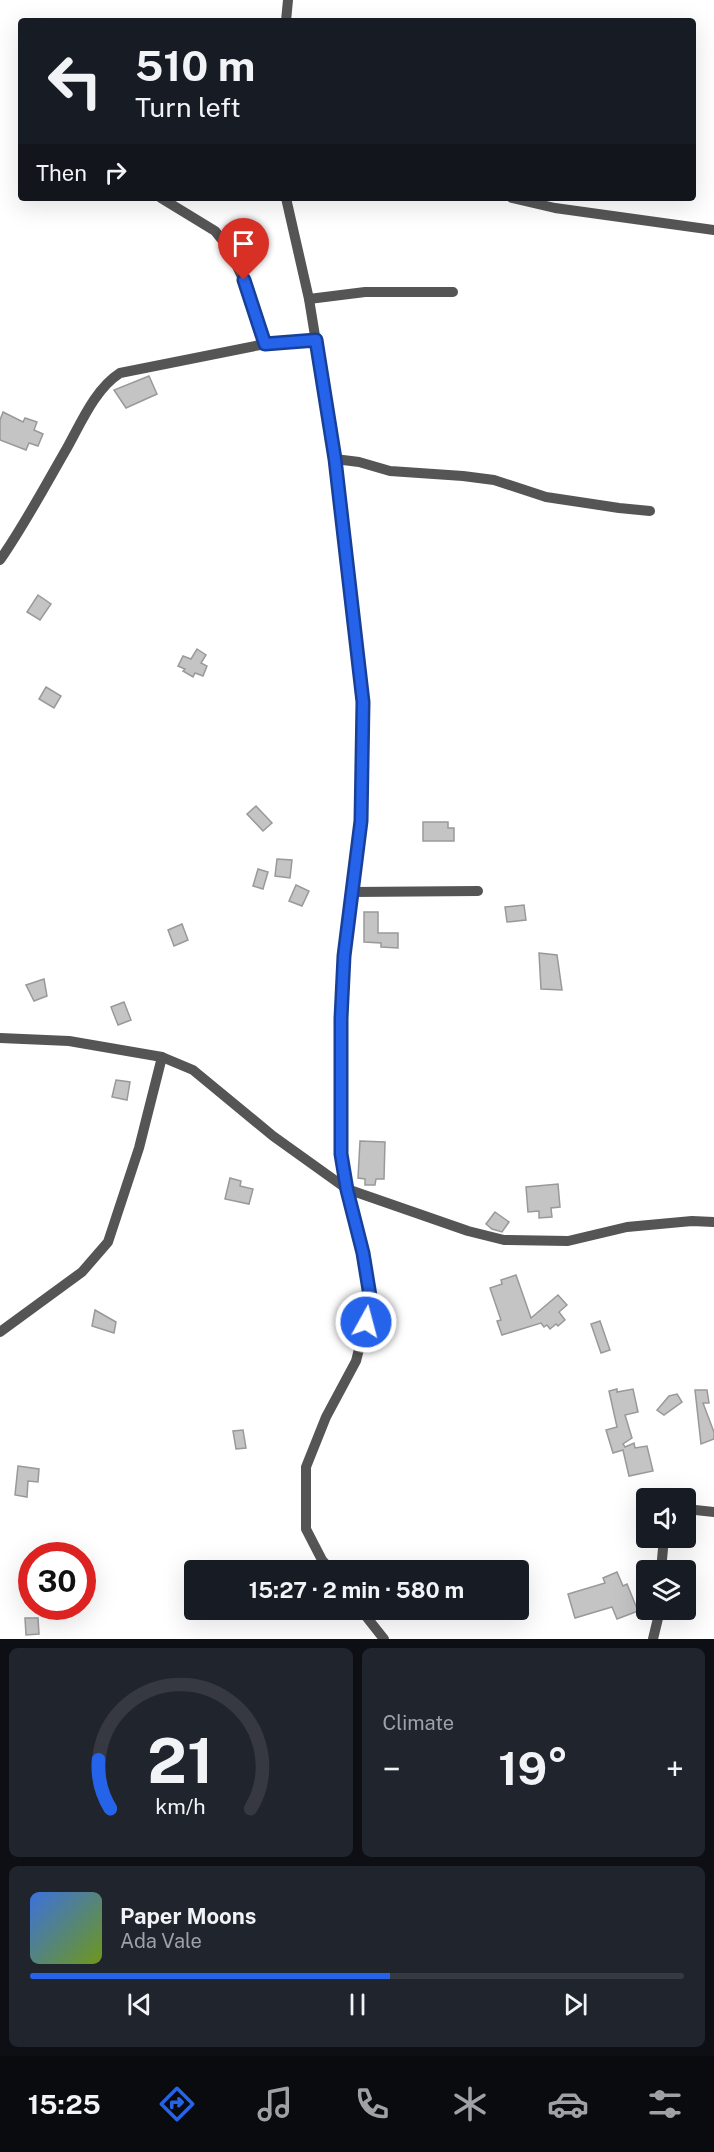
<!DOCTYPE html>
<html lang="en">
<head>
<meta charset="utf-8">
<style>
  body { margin:0; font-family:"Public Sans",sans-serif; background:#20242c; color:#f1f3f6; height:100vh; display:flex; flex-direction:column; font-size:22px; white-space:nowrap }
  * { box-sizing:border-box; margin:0 }
  p { font-size:20px; color:#9ea1a6 }
  .icon { flex:none; width:33px; height:33px; fill:none; stroke:currentColor; stroke-width:2; stroke-linecap:round; stroke-linejoin:round }
  .map { position:relative; height:1639px; overflow:hidden }
  .details { display:flex; flex-direction:column; gap:9px; padding:9px; background:#0d0f14; flex:1 }
  .details>* { flex:none }
  .guide { position:absolute; left:18px; top:18px; width:678px; height:183px; border-radius:6px; box-shadow:0 6px 24px #0002; background:#171b24; color:#f1f3f6; overflow:hidden }
  .tools { position:absolute; left:636px; top:1488px; display:grid; gap:12px }
  .tools a { display:grid; place-items:center; width:60px; height:60px; border-radius:6px; background:#171b24; box-shadow:0 6px 24px #0002; font-size:30px }
  .speed { position:absolute; left:18px; top:1542px; display:flex; gap:12px; font-size:30px; font-weight:700; text-align:center }
  .speed>* { display:grid; place-content:center; width:78px; height:78px; border-radius:50%; background:#171b24; box-shadow:0 6px 24px #0002; line-height:1 }
  .speed .limit { border:9px solid #d22; background:#fff; color:#111 }
  .pin { position:absolute; display:grid; place-items:center; width:51px; height:51px; color:#fff; margin:-62px -26px; border-radius:50% 50% 50% 0; rotate:-45deg; box-shadow:0 0 6px #0007 }
  .pin .icon { rotate:45deg }
  .me { position:absolute; width:66px; margin:-33px; rotate:7deg; stroke-linejoin:round; filter:drop-shadow(0 0 4px #0008) }
  .turn { display:flex; align-items:center; gap:21px; height:126px; padding:0 18px; font-size:27px }
  .turn .icon { width:78px; height:78px; stroke-width:2.5 }
  .turn b { display:block; font-size:42px; line-height:51px }
  .then { display:flex; align-items:center; height:57px; padding:0 18px; background:#0003; gap:12px; font-size:22px }
  .big { font-size:45px; font-weight:700; line-height:1.1 }
  .details .widget { flex:1; display:flex; flex-direction:column; justify-content:center; gap:9px; min-width:0; padding:0 21px; border-radius:9px; background:#20242c }
  .details .dial { align-items:center; gap:0 }
  .dial svg { height:156px; overflow:visible; fill:none; stroke:#363941; stroke-width:7; stroke-linecap:round; text-anchor:middle }
  .dial text { fill:#f1f3f6; stroke:none }
  .song { display:flex; align-items:center; gap:18px }
  .cover { width:72px; height:72px; border-radius:9px; background:linear-gradient(135deg,hsl(220 70% 55%),hsl(80 70% 35%)) }
  .played { height:6px; border-radius:3px; background:linear-gradient(90deg,#2563eb 55%,#363941 55%) }
  .keys { display:flex; justify-content:space-around; direction:ltr }
  .heat { display:flex; justify-content:space-between; align-items:center; font-size:33px; direction:ltr }
  .details .tiles { flex:1; display:grid; gap:9px; grid-template-columns:1fr 1fr }
  .widget:last-child { grid-column:span 2 }
  .trip { position:absolute; left:184px; top:1560px; width:345px; height:60px; border-radius:6px; background:#171b24; box-shadow:0 6px 24px #0002; font-weight:700; line-height:60px; text-align:center }
  .tab-bar { display:flex; height:96px; justify-content:space-around; align-items:center; background:#090b0e; color:#9ea1a6 }
  .tab-bar .icon { width:42px; height:42px }
  .tab-bar .current { color:#2563eb }
  .tab-bar b { font-size:27px; color:#f1f3f6 }
  .map>svg:first-child { display:block }
  .building { fill:#c4c4c4; stroke:#999; stroke-width:1.5 }
  .lines { fill:none; stroke-linecap:round; stroke-linejoin:round }
  .minor { stroke:#555; stroke-width:10 }
  .route-casing { stroke:#184099; stroke-width:15 }
  .route { stroke:#2563eb; stroke-width:10 }
</style>
</head>
<body>
<div class="map">
<svg width="714" height="1639" viewBox="0 0 714 1639">
  <rect width="100%" height="100%" fill="#fff"/>
  <g class="building">
    <polygon points="149,376 157,394 126,408 114,390"/>
    <polygon points="3,412 23,422 25,418 37,422 34,430 43,434 38,446 29,443 26,450 0,440 0,420"/>
    <polygon points="38,595 51,604 40,620 27,612"/>
    <polygon points="197,649 206,655 201,663 207,666 203,676 195,673 193,677 183,671 185,669 178,666 183,656 191,659"/>
    <polygon points="46,687 61,696 54,708 39,699"/>
    <polygon points="256,806 272,823 263,831 247,814"/>
    <polygon points="423,822 448,822 448,828 454,828 454,841 423,841"/>
    <polygon points="277,859 292,860 290,878 275,876"/>
    <polygon points="258,869 268,872 263,889 253,886"/>
    <polygon points="296,885 309,891 302,906 289,901"/>
    <polygon points="524,905 526,920 507,922 505,907"/>
    <polygon points="364,912 378,912 378,933 398,933 398,948 381,947 381,943 364,942"/>
    <polygon points="182,924 188,940 174,946 168,930"/>
    <polygon points="539,953 557,955 562,990 541,989"/>
    <polygon points="44,979 47,996 34,1001 26,985"/>
    <polygon points="124,1002 131,1020 118,1025 111,1007"/>
    <polygon points="116,1080 130,1082 127,1100 112,1097"/>
    <polygon points="360,1141 385,1142 384,1179 376,1179 375,1185 365,1185 365,1179 358,1178"/>
    <polygon points="230,1178 241,1181 240,1186 253,1189 249,1204 225,1199"/>
    <polygon points="558,1184 560,1207 551,1208 552,1217 539,1218 539,1211 528,1212 526,1187"/>
    <polygon points="495,1212 509,1222 502,1232 492,1229 486,1224"/>
    <polygon points="516,1275 531,1318 558,1295 567,1305 559,1312 565,1320 558,1326 556,1324 550,1329 547,1325 544,1327 541,1323 502,1335 497,1321 501,1320 490,1288 502,1284 501,1280"/>
    <polygon points="95,1310 116,1322 114,1333 92,1326"/>
    <polygon points="600,1321 610,1350 601,1353 591,1324"/>
    <polygon points="617,1389 617,1392 633,1389 638,1412 625,1415 632,1438 623,1444 625,1447 634,1443 635,1448 647,1446 653,1471 629,1476 623,1450 613,1453 606,1430 617,1427 609,1391"/>
    <polygon points="695,1390 707,1390 709,1403 703,1403 714,1432 714,1439 701,1444"/>
    <polygon points="677,1394 682,1402 664,1415 657,1410 669,1396"/>
    <polygon points="243,1430 246,1448 236,1449 233,1431"/>
    <polygon points="18,1466 39,1469 38,1482 28,1481 27,1497 15,1495"/>
    <polygon points="617,1572 623,1586 627,1584 638,1611 617,1619 612,1607 575,1618 568,1594 605,1583 603,1578"/>
    <polygon points="25,1618 38,1618 39,1634 26,1635"/>
  </g>
  <g class="lines">
    <g class="minor">
      <polyline points="286,21 288,0"/>
      <polyline points="161,198 215,231 228,247 251,296 265,344"/>
      <polyline points="286,198 309,299 335,459 363,702 361,821 344,956 341,1154 347,1189 363,1253 371,1302 356,1361 326,1417 306,1467 306,1529 322,1560 331,1570"/>
      <polyline points="512,198 555,208 714,230"/>
      <polyline points="309,299 365,292 453,292"/>
      <polyline points="335,459 359,462 390,471 463,476 494,480 546,497 619,508 650,511"/>
      <path d="M0 560C25 524 45 486 67 448 81 423 95 389 120 373L265 344 316 340"/>
      <polyline points="353,892 478,891"/>
      <polyline points="0,1038 69,1041 162,1057 193,1070 273,1136 347,1189 468,1231 504,1240 568,1241 627,1227 692,1221 714,1222"/>
      <polyline points="0,1332 82,1272 108,1242 139,1148 162,1057"/>
      <polyline points="686,1509 714,1512"/>
      <polyline points="661,1570 664,1538"/>
      <polyline points="361,1610 384,1639"/>
      <polyline points="653,1639 660,1610"/>
    </g>
  </g>
  <g class="lines">
    <defs>
      <polyline id="route" points="244,280 265,344 316,340 335,459 363,702 361,821 344,956 341,1018 341,1154 347,1190 363,1253 371,1302 366,1322"/>
    </defs>
    <use href="#route" class="route-casing"/>
    <use href="#route" class="route"/>
  </g>
</svg>
<div class="tools">
<a><svg class="icon" aria-label="sound" viewBox="0 0 24 24"><path d="M4 9h4l5-4v14l-5-4H4zM17 9q2 3 0 6"/></svg></a>
<a><svg class="icon" aria-label="layers" viewBox="0 0 24 24"><path d="M12 4l9 5-9 5-9-5zM3 14l9 5 9-5"/></svg></a>
</div>
<div class="speed"><div class="limit">30</div></div>
<div class="pin" style="left:244px;top:280px;background:#d93025"><svg class="icon" aria-label="arrive" viewBox="0 0 24 24"><path d="M6 21V4h12l-3 4 3 4H6"/></svg></div>
<svg class="me" style="left:366px;top:1322px" viewBox="-20 -20 40 40"><circle r="17" fill="#2563eb" stroke="#fff" stroke-width="3"/><path d="M0-11L8 9 0 5-8 9z" fill="#fff"/></svg>
<div class="trip">15:27 · 2 min · 580 m</div>
<div class="guide">
<div class="turn"><svg class="icon" aria-label="left" viewBox="0 0 24 24"><path d="M17 20v-9H6M10 6l-5 5 5 5"/></svg><div><b>510 m</b>Turn left</div></div>
<div class="then">Then<svg class="icon" aria-label="right" viewBox="0 0 24 24"><path d="M7 20v-9h11M14 6l5 5-5 5"/></svg></div>
</div>
</div>
<section class="details">
<div class="tiles">
<div class="widget dial"><svg viewBox="0 0 100 80">
<path d="M14 69A42 42 0 1 1 86 69"/>
<path d="M14 69A42 42 0 0 1 8 44" stroke="#2563eb"/>
<text x="50" y="56" font-size="32" font-weight="700">21</text>
<text x="50" y="72" font-size="11">km/h</text>
</svg></div>
<div class="widget"><p>Climate</p>
<div class="heat"><a>−</a><b class="big">19°</b><a>+</a></div>
</div>
<div class="widget">
<div class="song"><i class="cover"></i><div><b>Paper Moons</b><p>Ada Vale</p></div></div>
<div class="played"></div>
<div class="keys"><svg class="icon" aria-label="previous" viewBox="0 0 24 24"><path d="M18 5L8 12l10 7zM5 5v14"/></svg><svg class="icon" aria-label="pause" viewBox="0 0 24 24"><path d="M8 5v14M16 5v14"/></svg><svg class="icon" aria-label="next" viewBox="0 0 24 24"><path d="M6 5l10 7-10 7zM19 5v14"/></svg></div>
</div>
</div>
</section>
<nav class="tab-bar">
<b>15:25</b>
<svg class="icon current" aria-label="directions" viewBox="0 0 24 24"><path d="M12 3l9 9-9 9-9-9zM9 14v-3h6M13 9l2 2-2 2"/></svg>
<svg class="icon" aria-label="music" viewBox="0 0 24 24"><path d="M9 18V5l10-2v13"/><circle cx="6" cy="18" r="3"/><circle cx="16" cy="16" r="3"/></svg>
<svg class="icon" aria-label="phone" viewBox="0 0 24 24"><path d="M5 4h4l2 5-3 2q2 4 5 5l2-3 5 2v4C11 20 4 13 5 4z"/></svg>
<svg class="icon" aria-label="climate" viewBox="0 0 24 24"><path d="M12 3v18M4 7l16 10M4 17L20 7"/></svg>
<svg class="icon" aria-label="car" viewBox="0 0 24 24"><path d="M5 17H2v-5l4-1 3-4h7l3 4 3 1v5h-3M9 17h6M6 11h13"/><circle cx="7" cy="17" r="2"/><circle cx="17" cy="17" r="2"/></svg>
<svg class="icon" aria-label="filters" viewBox="0 0 24 24"><path d="M4 7h16M4 17h16"/><circle cx="9" cy="7" r="2"/><circle cx="15" cy="17" r="2"/></svg>
</nav>
</body>
</html>
